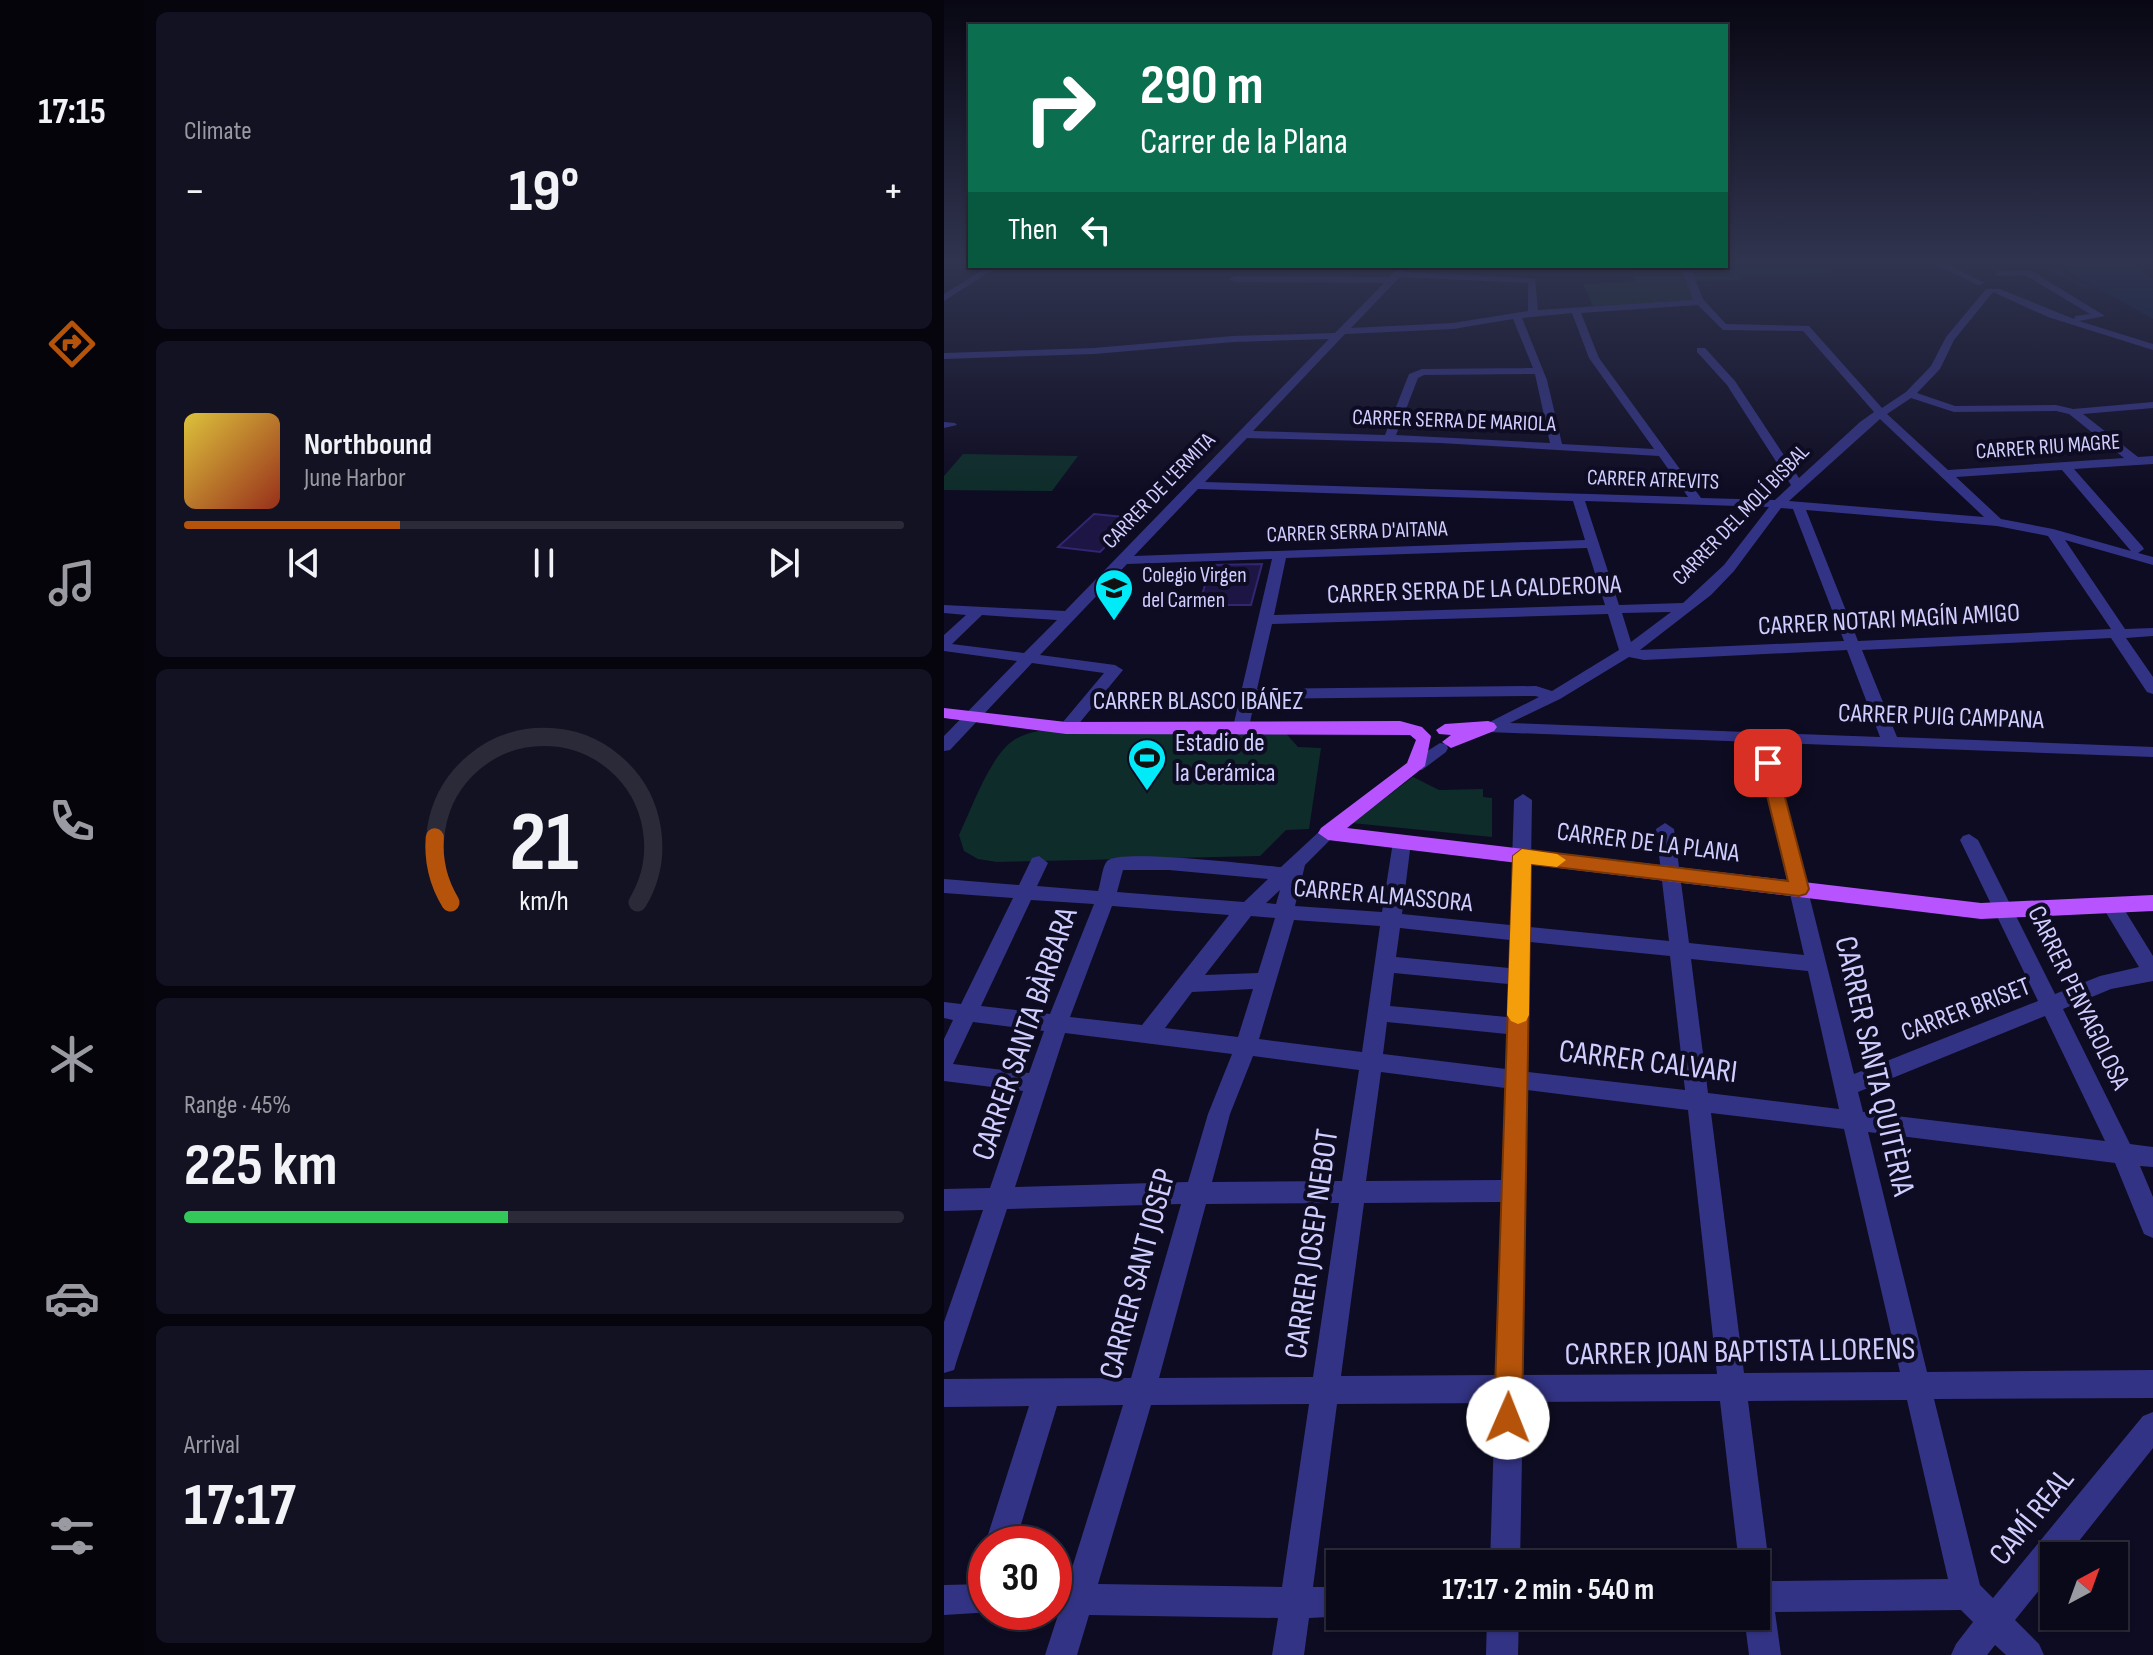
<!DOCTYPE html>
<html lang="en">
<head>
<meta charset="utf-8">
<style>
  body { margin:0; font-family:"Sofia Sans Condensed",sans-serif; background:#131223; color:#f1f3f6; height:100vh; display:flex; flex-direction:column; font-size:30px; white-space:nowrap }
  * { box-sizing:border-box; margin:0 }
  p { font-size:26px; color:#999aa2 }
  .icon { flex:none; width:44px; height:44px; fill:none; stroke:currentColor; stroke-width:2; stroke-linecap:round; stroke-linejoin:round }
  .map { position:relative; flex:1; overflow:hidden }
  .side { display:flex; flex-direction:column; gap:12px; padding:12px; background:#06050e; width:800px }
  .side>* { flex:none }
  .banner { position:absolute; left:24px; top:24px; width:760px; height:244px; border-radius:0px; box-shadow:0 2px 6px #0004,0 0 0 2px #2a2a39; background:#0b6e4f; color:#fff; overflow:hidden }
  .needle { width:52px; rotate:41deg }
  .buttons { position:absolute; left:1096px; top:1542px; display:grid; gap:16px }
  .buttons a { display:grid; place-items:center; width:88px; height:88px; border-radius:0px; background:#0a091a; box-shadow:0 2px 6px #0004,0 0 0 2px #2a2a39; font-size:40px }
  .speed { position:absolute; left:24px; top:1526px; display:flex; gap:16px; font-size:40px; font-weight:700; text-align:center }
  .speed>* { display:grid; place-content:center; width:104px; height:104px; border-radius:50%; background:#0a091a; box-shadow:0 2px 6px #0004,0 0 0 2px #2a2a39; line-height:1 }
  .speed .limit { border:12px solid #d22; background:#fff; color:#111 }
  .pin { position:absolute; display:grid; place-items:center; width:68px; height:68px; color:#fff; margin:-34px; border-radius:16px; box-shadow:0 4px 12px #0006 }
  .me { position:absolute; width:88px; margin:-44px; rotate:1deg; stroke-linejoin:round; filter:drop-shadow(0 0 6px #0008) }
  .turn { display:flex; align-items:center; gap:28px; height:168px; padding:0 40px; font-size:36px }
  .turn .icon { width:104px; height:104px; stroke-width:2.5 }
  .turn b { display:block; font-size:56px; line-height:68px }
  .then { display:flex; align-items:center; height:76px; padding:0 40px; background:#0003; gap:16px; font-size:30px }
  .big { font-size:60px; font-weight:700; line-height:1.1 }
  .side .tile { flex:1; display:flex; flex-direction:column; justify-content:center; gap:12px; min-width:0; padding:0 28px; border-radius:12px; background:#131223 }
  .side .dial { align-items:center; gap:0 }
  .dial svg { height:208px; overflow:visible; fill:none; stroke:#2a2a39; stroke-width:7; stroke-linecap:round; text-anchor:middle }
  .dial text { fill:#f1f3f6; stroke:none }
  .song { display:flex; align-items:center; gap:24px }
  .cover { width:96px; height:96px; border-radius:12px; background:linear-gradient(135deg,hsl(50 70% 55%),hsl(10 70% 35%)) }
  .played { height:8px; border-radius:4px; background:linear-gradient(90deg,#b45309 30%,#2a2a39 30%) }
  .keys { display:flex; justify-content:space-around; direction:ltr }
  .heat { display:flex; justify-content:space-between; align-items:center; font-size:44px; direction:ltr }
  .charge { height:12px; border-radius:6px; background:linear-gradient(90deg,#34c759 45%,#2a2a39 0) }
  .trip { position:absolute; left:382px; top:1550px; width:444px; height:80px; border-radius:0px; background:#0a091a; box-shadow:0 2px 6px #0004,0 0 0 2px #2a2a39; font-weight:700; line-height:80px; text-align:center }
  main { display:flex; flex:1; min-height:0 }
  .dock { display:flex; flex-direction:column; width:144px; justify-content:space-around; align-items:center; background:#04040a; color:#999aa2 }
  .dock .icon { width:56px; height:56px }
  .dock .selected { color:#b45309 }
  .dock b { font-size:36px; color:#f1f3f6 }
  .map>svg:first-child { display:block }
  .green { fill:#0e2d2a }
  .water { fill:#051e42 }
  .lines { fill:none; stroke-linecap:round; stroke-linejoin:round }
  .canal { fill:#051e42; fill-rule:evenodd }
  .building { fill:#1d1645; stroke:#322673; stroke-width:2 }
  .minor { fill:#333385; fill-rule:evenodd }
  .major { fill:#b854ff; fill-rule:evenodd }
  .route { fill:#b45309; stroke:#753606; stroke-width:2 }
  .slow { fill:#f59e0b }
  .labels { text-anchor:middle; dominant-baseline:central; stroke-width:8; stroke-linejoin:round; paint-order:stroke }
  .far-street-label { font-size:22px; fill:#d0cdff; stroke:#0e0c22 }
  .far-poi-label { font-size:22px; fill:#d0cdff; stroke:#0e0c22; text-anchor:start }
  .street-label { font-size:26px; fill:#d0cdff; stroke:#0e0c22 }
  .poi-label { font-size:26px; fill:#d0cdff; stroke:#0e0c22; text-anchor:start }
  .near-street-label { font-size:32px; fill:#d0cdff; stroke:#0e0c22 }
</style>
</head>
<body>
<main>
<nav class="dock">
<b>17:15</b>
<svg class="icon selected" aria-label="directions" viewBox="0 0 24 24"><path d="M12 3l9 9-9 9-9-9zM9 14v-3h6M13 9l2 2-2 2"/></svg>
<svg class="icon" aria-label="music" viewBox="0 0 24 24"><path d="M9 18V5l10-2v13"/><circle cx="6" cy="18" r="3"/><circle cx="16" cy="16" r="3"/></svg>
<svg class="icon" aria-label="phone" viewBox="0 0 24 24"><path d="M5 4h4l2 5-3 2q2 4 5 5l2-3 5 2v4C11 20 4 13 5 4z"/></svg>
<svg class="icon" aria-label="climate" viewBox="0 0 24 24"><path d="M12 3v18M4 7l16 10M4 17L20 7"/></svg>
<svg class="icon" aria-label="car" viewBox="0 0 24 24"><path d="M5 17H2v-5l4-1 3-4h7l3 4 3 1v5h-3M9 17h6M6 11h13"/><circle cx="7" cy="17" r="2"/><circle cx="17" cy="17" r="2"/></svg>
<svg class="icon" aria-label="filters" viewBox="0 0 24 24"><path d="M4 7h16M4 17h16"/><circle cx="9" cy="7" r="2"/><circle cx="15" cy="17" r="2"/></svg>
</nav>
<section class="side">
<div class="tile"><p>Climate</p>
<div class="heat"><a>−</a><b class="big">19°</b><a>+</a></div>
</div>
<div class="tile">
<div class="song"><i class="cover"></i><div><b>Northbound</b><p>June Harbor</p></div></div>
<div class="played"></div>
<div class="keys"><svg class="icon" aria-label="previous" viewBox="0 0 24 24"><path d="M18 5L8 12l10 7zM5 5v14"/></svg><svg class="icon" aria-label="pause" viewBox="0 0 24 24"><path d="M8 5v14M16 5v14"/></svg><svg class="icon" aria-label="next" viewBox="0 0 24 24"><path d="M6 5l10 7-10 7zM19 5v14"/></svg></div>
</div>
<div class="tile dial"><svg viewBox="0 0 100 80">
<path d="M14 69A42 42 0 1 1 86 69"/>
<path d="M14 69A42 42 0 0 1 8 44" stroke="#b45309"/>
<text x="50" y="56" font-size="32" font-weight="700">21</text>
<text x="50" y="72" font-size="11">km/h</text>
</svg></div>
<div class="tile"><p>Range · 45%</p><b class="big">225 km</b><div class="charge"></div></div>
<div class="tile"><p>Arrival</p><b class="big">17:17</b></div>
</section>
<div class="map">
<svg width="1209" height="1655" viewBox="0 0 1209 1655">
  <rect width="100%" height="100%" fill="#0e0c22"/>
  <g class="green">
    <polygon points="782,261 869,265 891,274 798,276 799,280 751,281 745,266 782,266"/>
    <polygon points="688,266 739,266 750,300 650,308 639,284 691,282"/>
    <polygon points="19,454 134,456 108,491 0,490 0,476"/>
    <path d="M337 728 354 747 377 748 365 829 342 830 316 856 53 862 34 859 20 851 15 835C27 810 47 754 70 740 81 733 94 731 107 729Z"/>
    <polygon points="469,777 495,790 539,789 539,797 548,798 548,837 408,823"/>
  </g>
  <polygon class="water" points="1114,261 1184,261 1209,280 1209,319 1132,276"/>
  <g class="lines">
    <polygon class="canal" points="1098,261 1104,261 1110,269 1144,286 1139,287 1106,271"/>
  </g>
  <g class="building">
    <polygon points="150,514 190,518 156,552 114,547"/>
    <polygon points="318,564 307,605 255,605 267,565"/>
  </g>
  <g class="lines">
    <g class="minor">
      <polygon points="985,261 997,261 1041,283 1034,285"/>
      <polygon points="45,266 55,266 0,301 0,294"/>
      <path d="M456 266H465L460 272 591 279 594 310 749 300 738 266H746L759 299 782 324 865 326 938 408 962 392 987 366 1002 337 1042 289H1056L1130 319 1131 316 1146 314 1081 275 1051 276 1054 271 1086 270 1161 316 1135 321 1209 344V350L1104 317 1049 292 1010 340 996 369 973 393 1011 406 1112 405 1129 409 1209 402V408L1139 414 1194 457 1209 456V464L1130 469 1198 546 1200 549 1194 553 1209 557V565L1121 540 1181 629 1209 628V636L1182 638 1209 677V694L1203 692 1167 638 918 650 953 737 1209 747V757L544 732 536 727 595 697 591 696 311 699 305 727 297 732 289 727 328 559 183 564 96 655 171 665 179 670 128 732H116L114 728 160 673 88 663 6 750 0 751V736L73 661 0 651V635L22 615 0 613V605L121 611 385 339 289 342 150 354 0 359V353L150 348 289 336 391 333 440 283 290 282 286 279 290 276 445 277ZM456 277 584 283V311L509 323 407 328ZM754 305 779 330 859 331 930 412 916 422 855 478 791 381 761 348H753V352L783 385 847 485 831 500 757 498 655 358 637 313ZM628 313 645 358 710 449 618 444 603 380 578 318ZM569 319 589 368 478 369 465 374 441 435 309 431 401 334 509 329ZM591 374 606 443 452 435 474 378 480 375ZM967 398 1010 412 1112 411 1125 414 1180 458 1004 470 943 414ZM936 419 937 420 1040 517 845 501ZM303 438 496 443 715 456 744 497 261 482ZM1118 470 1187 551 1109 529 1057 519 1012 477ZM254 489 629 501 641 540 190 556ZM641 501 825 507 780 565 739 603 675 605ZM837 508 849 509 900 641 696 650 767 595 790 571ZM862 510 1053 526 1104 536 1167 629 914 641ZM643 548 661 605 330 615 342 558ZM727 612 687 642 678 613ZM664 614 675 650 608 691 592 686 313 689 328 624ZM38 615 113 620 80 653 8 644ZM903 650 936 737 566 723 616 699 685 657 700 660Z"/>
      <polygon points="0,422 11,423 13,425 0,428"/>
      <polygon points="496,743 502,744 504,748 502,752 478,770 466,770 464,766 466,762"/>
      <path d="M824 758 832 763 910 1074 1094 1001 1016 840 1019 836 1025 834 1034 840 1111 994 1156 976 1195 967 1158 906 1161 901H1175L1209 956V981L1167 989 1119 1009 1186 1144 1209 1147V1167L1196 1166 1209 1197V1238L1200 1234 1171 1163 924 1132 983 1372 1209 1370V1398L990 1399 1036 1585 1049 1598 1199 1416 1209 1412V1448L1123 1556H1110V1572L1071 1620 1095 1644 1100 1655H1062L1051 1645 1043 1655H1007L1012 1644 1029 1622 1017 1610 831 1612 837 1655H805L800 1616H812V1564H795L776 1401 579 1402 576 1564H546L551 1403 393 1404 369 1587H396V1616H402L365 1618 360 1655H328L334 1618 145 1615 133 1655H101L114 1615 104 1612H110V1584H123L179 1405 113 1406 71 1544H42V1546L41 1544 85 1406 0 1407V1379L187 1378 237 1204 63 1209 13 1360 10 1370 0 1373V1322L39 1210 0 1211V1189L46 1188 79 1091 0 1081V1039L9 1020 0 1018V1002L17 1004 69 898 0 893V879L75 885 88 858 95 856 104 863 93 886 154 891C157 883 158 867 163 861 175 848 313 865 337 867L378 829 384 827 393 833 361 865 351 906 438 912 449 842 458 836 467 842 458 914 566 925 570 800 579 794 588 800 586 927 725 941 712 829 721 823 730 829 745 943 860 955 816 763ZM179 870H225L324 879 300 902 173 892ZM336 890 332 904 322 903ZM87 900 150 904 106 1014 37 1006ZM168 906 285 915 198 1025 126 1017ZM307 916 331 918 314 973 261 975ZM350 920 436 926 418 1052 315 1039ZM456 928 566 940 565 968 452 957ZM586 942 726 956 741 1090 584 1072ZM747 959 864 971 895 1109 764 1093ZM450 973 564 984 563 1017 446 1006ZM309 989 294 1037 221 1028 248 992ZM1101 1016 1161 1141 919 1112 914 1092ZM29 1022 100 1031 85 1073 9 1064ZM443 1022 563 1034 562 1069 439 1054ZM121 1033 288 1054 264 1114 244 1182 71 1187ZM309 1056 415 1070 398 1181 268 1182 286 1114ZM437 1072 561 1088 558 1180 422 1181ZM583 1090 744 1110 773 1374 579 1375ZM767 1113 900 1129 956 1372 800 1373ZM557 1202 552 1375 397 1376 420 1203ZM395 1203 369 1377 215 1378 262 1204ZM963 1400 1004 1579 826 1581 822 1573 825 1564 804 1401ZM365 1404 338 1587 154 1584 207 1405Z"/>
      <polygon points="42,1584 42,1612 48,1612 0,1615 0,1585"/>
      <polygon points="543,1616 575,1616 574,1655 542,1655"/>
    </g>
    <g class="major">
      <polygon points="0,708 122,722 456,721 478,727 487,736 481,766 403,828 1037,903 1209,895 1209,911 1037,919 384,840 374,833 377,828 463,763 472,740 466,735 122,734 0,718"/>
      <polygon points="544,721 550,723 553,727 550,731 507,748 498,742 507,735 495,734 492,730 501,724"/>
    </g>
  </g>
  <linearGradient id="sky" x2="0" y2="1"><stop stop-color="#080713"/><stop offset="0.53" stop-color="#30344f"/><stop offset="1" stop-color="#30344f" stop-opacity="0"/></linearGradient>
  <rect width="1209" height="493" fill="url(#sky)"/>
  <polygon class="route" points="824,758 832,763 865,889 862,894 855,896 587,864 578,1418 574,1428 564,1432 554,1428 550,1418 569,856 578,849 844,881 815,763"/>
  <polygon class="slow" points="578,849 613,854 622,860 613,867 587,864 585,1015 582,1021 574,1024 567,1021 563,1015 569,856"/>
  <defs>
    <symbol id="school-pin" viewBox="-11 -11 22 30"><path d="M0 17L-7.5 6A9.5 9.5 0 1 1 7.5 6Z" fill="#00eaf8" stroke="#0e0c22"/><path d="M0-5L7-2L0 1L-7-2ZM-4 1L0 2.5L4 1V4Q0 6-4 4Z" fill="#111"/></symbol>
    <symbol id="stadium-pin" viewBox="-11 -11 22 30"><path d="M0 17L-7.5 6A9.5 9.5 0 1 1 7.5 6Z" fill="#00eaf8" stroke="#0e0c22"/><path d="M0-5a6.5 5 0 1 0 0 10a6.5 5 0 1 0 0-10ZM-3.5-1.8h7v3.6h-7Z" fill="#111"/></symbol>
  </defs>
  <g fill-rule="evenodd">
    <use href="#school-pin" x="148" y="566" width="44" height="60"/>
    <use href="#stadium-pin" x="181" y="736" width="44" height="60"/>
  </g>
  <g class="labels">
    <g class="far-street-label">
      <text transform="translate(510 421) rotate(2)">CARRER SERRA DE MARIOLA</text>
      <text transform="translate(1104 447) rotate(-4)">CARRER RIU MAGRE</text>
      <text transform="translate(709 480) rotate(2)">CARRER ATREVITS</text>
      <text transform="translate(215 491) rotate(-46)">CARRER DE L'ERMITA</text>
      <text transform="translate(797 515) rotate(-46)">CARRER DEL MOLÍ BISBAL</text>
      <text transform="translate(413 532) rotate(-2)">CARRER SERRA D'AITANA</text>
    </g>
    <g class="far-poi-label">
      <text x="198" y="575">Colegio Virgen<tspan x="198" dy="25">del Carmen</tspan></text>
    </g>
    <g class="street-label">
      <text transform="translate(530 590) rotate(-2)">CARRER SERRA DE LA CALDERONA</text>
      <text transform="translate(945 620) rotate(-3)">CARRER NOTARI MAGÍN AMIGO</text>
      <text x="254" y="701">CARRER BLASCO IBÁÑEZ</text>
      <text transform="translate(997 717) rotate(2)">CARRER PUIG CAMPANA</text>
      <text transform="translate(704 843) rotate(7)">CARRER DE LA PLANA</text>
      <text transform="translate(439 896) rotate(5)">CARRER ALMASSORA</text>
      <text transform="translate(1134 998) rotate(64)">CARRER PENYAGOLOSA</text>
      <text transform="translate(1022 1010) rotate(-21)">CARRER BRISET</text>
    </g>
    <g class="poi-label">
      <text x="231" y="743">Estadio de<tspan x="231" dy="30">la Cerámica</tspan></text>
    </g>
    <g class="near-street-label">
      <text transform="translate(81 1034) rotate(-71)">CARRER SANTA BÀRBARA</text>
      <text transform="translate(704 1062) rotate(7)">CARRER CALVARI</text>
      <text transform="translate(930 1066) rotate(77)">CARRER SANTA QUITÈRIA</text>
      <text transform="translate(368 1244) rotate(-82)">CARRER JOSEP NEBOT</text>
      <text transform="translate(194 1274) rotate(-75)">CARRER SANT JOSEP</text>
      <text transform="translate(796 1352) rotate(-1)">CARRER JOAN BAPTISTA LLORENS</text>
      <text transform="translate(1088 1517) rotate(-51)">CAMÍ REAL</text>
    </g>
  </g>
</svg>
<div class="buttons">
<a><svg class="needle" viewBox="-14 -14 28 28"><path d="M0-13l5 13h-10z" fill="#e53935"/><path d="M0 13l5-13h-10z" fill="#999aa2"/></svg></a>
</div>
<div class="speed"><div class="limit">30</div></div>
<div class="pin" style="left:824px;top:763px;background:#d93025"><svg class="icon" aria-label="arrive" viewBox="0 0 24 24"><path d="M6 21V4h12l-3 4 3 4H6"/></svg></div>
<svg class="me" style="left:564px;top:1418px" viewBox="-20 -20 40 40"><circle r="19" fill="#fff"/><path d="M0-13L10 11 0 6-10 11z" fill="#b45309"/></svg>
<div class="trip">17:17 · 2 min · 540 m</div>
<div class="banner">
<div class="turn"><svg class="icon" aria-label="right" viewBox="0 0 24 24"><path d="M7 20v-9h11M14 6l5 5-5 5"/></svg><div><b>290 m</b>Carrer de la Plana</div></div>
<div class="then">Then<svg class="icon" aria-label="left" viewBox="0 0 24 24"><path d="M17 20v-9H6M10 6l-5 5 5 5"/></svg></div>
</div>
</div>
</main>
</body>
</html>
